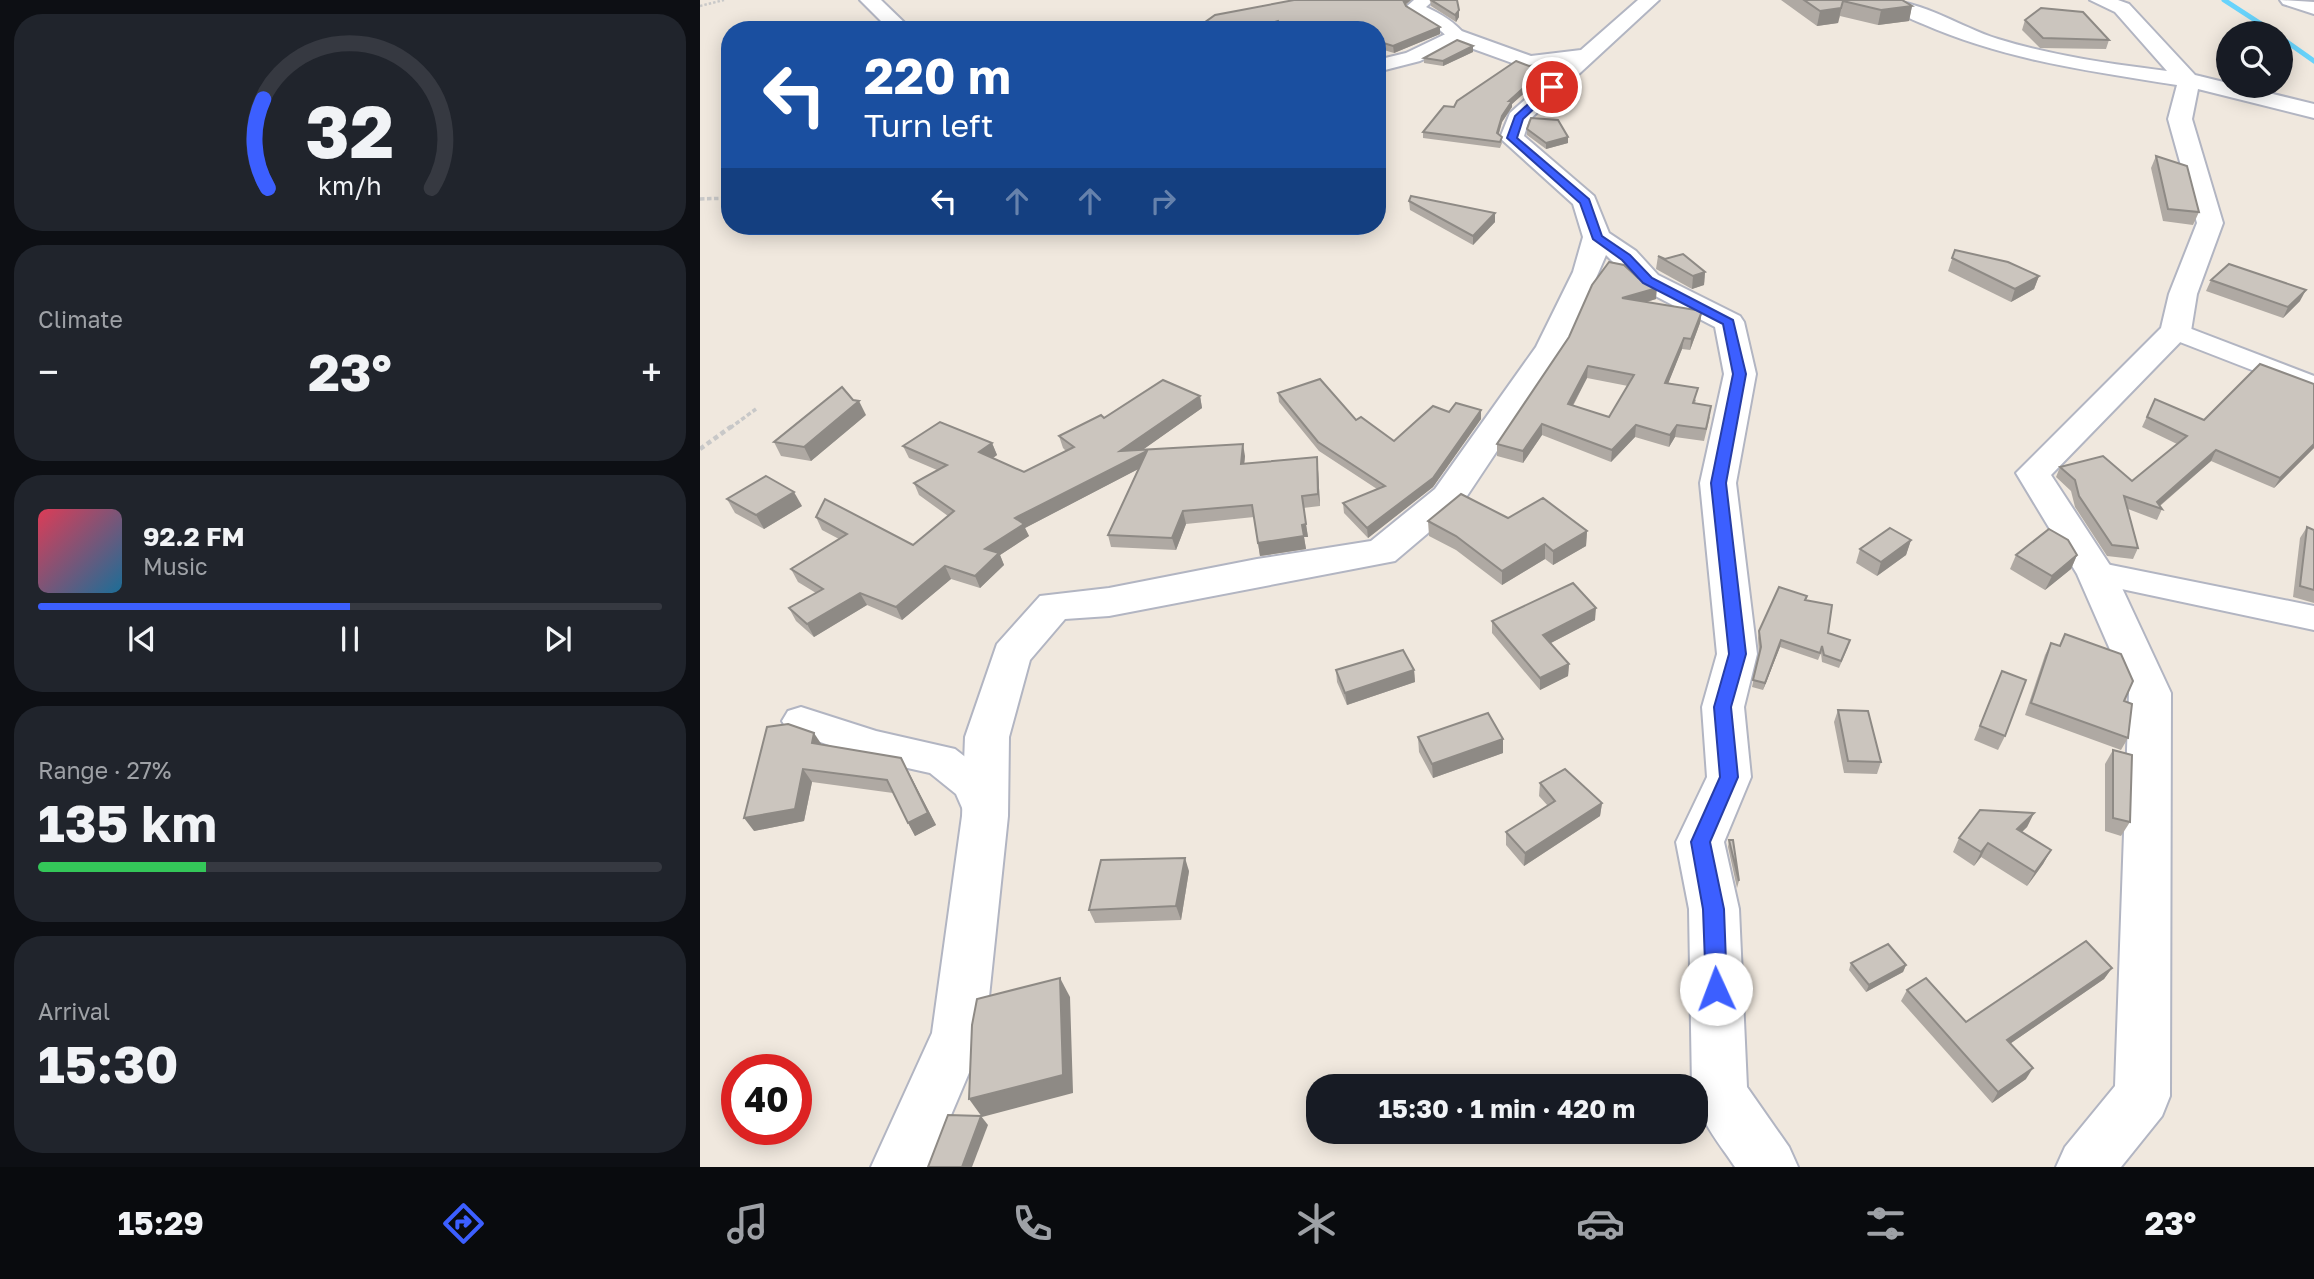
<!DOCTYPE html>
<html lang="en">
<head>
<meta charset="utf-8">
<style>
  body { margin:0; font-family:"Golos Text",sans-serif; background:#20242c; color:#f1f3f6; height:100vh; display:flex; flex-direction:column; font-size:26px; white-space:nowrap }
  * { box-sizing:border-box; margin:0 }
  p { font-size:23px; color:#9ea1a6 }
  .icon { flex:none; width:38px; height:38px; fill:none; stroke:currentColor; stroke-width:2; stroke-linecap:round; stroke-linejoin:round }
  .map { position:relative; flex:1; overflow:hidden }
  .drawer { display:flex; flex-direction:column; gap:14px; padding:14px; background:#0d0f14; width:700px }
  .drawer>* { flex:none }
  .top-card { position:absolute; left:21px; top:21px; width:665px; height:214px; border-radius:28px; box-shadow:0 4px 18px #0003; background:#1a4fa0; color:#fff; overflow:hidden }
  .buttons { position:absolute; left:1516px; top:21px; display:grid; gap:14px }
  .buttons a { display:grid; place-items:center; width:77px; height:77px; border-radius:50%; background:#171b24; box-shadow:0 4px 18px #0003; font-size:35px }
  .speed { position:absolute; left:21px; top:1054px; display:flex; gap:14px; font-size:35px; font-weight:700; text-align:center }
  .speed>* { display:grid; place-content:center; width:91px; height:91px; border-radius:50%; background:#171b24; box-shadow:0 4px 18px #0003; line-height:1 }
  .speed .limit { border:10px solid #d22; background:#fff; color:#111 }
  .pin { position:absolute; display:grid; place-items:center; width:60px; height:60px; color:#fff; margin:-30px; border:4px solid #fff; border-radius:50%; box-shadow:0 2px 7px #0007 }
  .me { position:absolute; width:77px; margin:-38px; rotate:358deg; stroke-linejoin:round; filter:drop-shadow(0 0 5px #0008) }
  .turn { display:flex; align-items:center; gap:24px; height:147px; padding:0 28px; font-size:32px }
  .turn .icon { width:91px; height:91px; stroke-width:2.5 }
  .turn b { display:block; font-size:49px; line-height:60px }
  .lanes { display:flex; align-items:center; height:66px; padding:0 28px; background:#0003; justify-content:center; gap:35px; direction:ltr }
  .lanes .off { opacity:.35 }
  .big { font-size:52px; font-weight:700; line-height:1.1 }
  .drawer .tile { flex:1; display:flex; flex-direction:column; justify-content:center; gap:10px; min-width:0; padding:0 24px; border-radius:28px; background:#20242c }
  .drawer .dial { align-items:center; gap:0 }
  .dial svg { height:182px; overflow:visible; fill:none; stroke:#363941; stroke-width:7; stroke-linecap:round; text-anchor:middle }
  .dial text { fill:#f1f3f6; stroke:none }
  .song { display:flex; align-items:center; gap:21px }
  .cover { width:84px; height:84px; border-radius:10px; background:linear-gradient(135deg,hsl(350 70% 55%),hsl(200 70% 35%)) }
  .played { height:7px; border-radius:4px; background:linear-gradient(90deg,#3c5fff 50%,#363941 50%) }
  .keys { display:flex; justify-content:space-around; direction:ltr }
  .heat { display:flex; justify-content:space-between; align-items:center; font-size:38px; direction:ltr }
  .charge { height:10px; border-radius:5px; background:linear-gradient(90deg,#34c759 27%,#363941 0) }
  .trip { position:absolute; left:606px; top:1074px; width:402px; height:70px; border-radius:28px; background:#171b24; box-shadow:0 4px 18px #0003; font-weight:700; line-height:70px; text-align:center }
  .tabs { display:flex; height:112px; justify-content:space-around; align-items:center; background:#090b0e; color:#9ea1a6 }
  .tabs .icon { width:49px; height:49px }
  .tabs .current { color:#3c5fff }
  .tabs b { font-size:32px; color:#f1f3f6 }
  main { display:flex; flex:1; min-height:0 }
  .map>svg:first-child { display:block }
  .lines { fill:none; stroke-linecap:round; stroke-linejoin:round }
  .stream { stroke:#68d3fb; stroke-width:5 }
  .street-casing { stroke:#b2b5c2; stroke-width:4 }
  .secondary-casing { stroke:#b2b5c2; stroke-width:4 }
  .path-far2 { stroke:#c8c8c8; stroke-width:2.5; stroke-dasharray:2.5 2; stroke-linecap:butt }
  .path-far1 { stroke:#c8c8c8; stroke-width:3.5; stroke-dasharray:4.5 2.5; stroke-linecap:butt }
  .path { stroke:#c8c8c8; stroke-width:4.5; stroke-dasharray:5 3.5; stroke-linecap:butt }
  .street { fill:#fff; fill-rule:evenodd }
  .secondary { fill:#fff; fill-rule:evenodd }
  .wall { fill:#afa9a3; fill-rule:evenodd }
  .shaded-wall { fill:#8e8a85 }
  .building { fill:#cbc5be; stroke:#8e8a85; stroke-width:2; fill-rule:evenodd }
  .route { fill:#3c5fff; stroke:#273ea6; stroke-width:2 }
</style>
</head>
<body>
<main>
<section class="drawer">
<div class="tile dial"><svg viewBox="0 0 100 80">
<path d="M14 69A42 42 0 1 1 86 69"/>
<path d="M14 69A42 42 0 0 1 12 30" stroke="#3c5fff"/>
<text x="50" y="56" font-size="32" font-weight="700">32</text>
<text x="50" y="72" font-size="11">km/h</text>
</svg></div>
<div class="tile"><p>Climate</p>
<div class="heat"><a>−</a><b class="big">23°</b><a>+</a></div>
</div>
<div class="tile">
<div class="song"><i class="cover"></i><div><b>92.2 FM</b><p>Music</p></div></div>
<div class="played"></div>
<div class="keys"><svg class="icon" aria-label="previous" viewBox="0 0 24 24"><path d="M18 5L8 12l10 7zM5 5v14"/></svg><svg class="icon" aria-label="pause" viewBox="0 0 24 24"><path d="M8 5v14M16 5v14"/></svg><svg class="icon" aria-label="next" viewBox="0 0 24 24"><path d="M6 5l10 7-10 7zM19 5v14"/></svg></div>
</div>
<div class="tile"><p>Range · 27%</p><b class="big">135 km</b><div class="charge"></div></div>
<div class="tile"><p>Arrival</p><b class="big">15:30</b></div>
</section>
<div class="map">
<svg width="1614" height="1167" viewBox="0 0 1614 1167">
  <rect width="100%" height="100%" fill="#f0e8de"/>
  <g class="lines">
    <g class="stream">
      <polyline points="1524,0 1575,33"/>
      <polyline points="1580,37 1614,61"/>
    </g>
    <defs>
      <g id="street">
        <path d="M714 0H734L726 7C741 14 755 22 765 35L762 39H750L733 24 708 11 706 7Z"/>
        <polygon points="1476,323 1614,376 1614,394 1467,337 1463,331 1467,325"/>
        <polygon points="1396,562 1614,606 1614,630 1384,581 1380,573 1384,565"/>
        <polygon points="101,707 176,731 255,749 286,773 304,814 298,826 284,831 270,826 256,794 230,773 176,761 88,731 82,721 88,711"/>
      </g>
      <g id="secondary">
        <polygon points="160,0 181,0 212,30 190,30"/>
        <path d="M938 0H959L829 120 824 136 894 196 909 233 936 251 958 275 1040 316 1044 322 1056 374 1036 483 1057 654 1044 707 1051 777 1024 842 1039 909 1047 1087 1089 1147 1098 1167H1035C1018 1141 996 1118 996 1087H992L989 909 976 842 1007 777 1002 707 1017 654 1000 483 1024 374 1015 327 938 287 906 255 866 347 761 505 695 561 409 616 365 619 330 660 309 737 308 816 285 1035 229 1167H171L232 1033 262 816 265 737 297 644 340 596 409 588 557 559 671 541 735 489 836 347 873 272 883 237 873 204 800 138 810 113 864 65 829 69 757 43 720 61 677 72V60L706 53 756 29 831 56 881 50Z"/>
        <path d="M1182 0C1222 0 1260 27 1298 39 1353 56 1410 64 1467 71L1415 12 1390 0H1418L1429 4 1495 75 1614 104V118L1498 89 1492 119 1523 223 1497 294 1491 331 1351 475 1415 573 1471 693 1470 1096 1462 1116 1421 1167H1356L1365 1147 1415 1086 1429 693 1377 574 1316 473 1461 328 1469 294 1497 223 1468 119 1477 85C1390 71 1305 60 1223 24 1211 19 1191 11 1182 0Z"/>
        <polygon points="1580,0 1614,2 1614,14 1583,4"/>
      </g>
    </defs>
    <use href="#street" class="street-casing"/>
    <use href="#secondary" class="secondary-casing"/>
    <polyline class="path-far2" points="0,6 24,0"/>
    <g class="path-far1">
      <polyline points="0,199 30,198"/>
      <polyline points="30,428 56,409"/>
    </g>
    <polyline class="path" points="0,449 32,426"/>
    <use href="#street" class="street"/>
    <use href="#secondary" class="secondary"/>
  </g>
  <g class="wall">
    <polygon points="594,0 711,0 706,5 706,6 740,34 694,53 677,48 677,30 580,30 579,28 573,30"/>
    <polygon points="730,0 757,0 759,17 756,22 731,6"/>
    <polygon points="1081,0 1202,0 1212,6 1209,21 1178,25 1140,16 1138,23 1117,26"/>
    <polygon points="1325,20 1409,40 1406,49 1340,48 1322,30"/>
    <polygon points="773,52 743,66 724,63 724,58"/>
    <polygon points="851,63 851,69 812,104 812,107 802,122 799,134 802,143 800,148 723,138 723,132 754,107 829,66"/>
    <polygon points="827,129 868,137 868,143 846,149 827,135"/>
    <polygon points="1456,156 1499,212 1493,225 1463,221 1451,168"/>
    <polygon points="709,201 795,213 795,222 773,245 710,210"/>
    <polygon points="1255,250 1339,276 1334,289 1311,302 1248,271"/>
    <polygon points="958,256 1005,272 1004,285 992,289 956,269"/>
    <polygon points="1511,280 1600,301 1583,318 1506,291"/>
    <path d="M892 285 956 299 946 302 1002 311 1000 323 990 350 982 349 968 383 996 400 995 403 1010 417 1004 441 975 437 969 447 935 437 911 462 842 435 823 463 797 456V444L869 337ZM887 378 928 386 909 417 873 406Z"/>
    <polygon points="1614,384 1614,448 1574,488 1511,461 1460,506 1462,509 1457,520 1428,509 1438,548 1433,559 1407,556 1375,507 1371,491 1356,477 1360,467 1432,481 1477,444 1442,427 1455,399 1504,420"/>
    <polygon points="578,393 656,420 694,441 749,412 781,419 733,487 668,538 644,513 643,503 677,489 619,451 579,402"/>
    <polygon points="500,396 502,408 442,450 545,456 544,464 618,470 620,506 603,508 608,537 604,537 606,549 560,556 554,517 486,524 476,550 411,547 408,535 438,469 325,528 329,536 300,555 304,565 280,588 251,579 202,620 167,605 114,637 96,621 89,608 116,593 98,582 91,569 139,539 122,530 116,517 213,545 248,516 219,495 214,483 237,470 209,458 203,446 292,443 297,455 293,458 324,472 366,451 363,448 359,436 404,418"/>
    <polygon points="166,415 111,461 81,456 74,442"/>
    <polygon points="27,499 102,506 64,529 35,513"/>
    <polygon points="808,518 887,531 886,546 853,565 845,559 802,585 756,550 729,536 728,521"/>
    <polygon points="1607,527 1614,530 1614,603 1593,597 1600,538"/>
    <polygon points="1211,540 1206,555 1177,576 1156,563 1160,549"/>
    <polygon points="1316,555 1377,555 1371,569 1345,590 1310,569"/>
    <polygon points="1107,596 1106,600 1128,633 1148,647 1139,668 1122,662 1121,653 1118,660 1080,647 1063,690 1052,687 1059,654 1058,638 1059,631"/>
    <polygon points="895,620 851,643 869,664 868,676 840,690 792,633 792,621"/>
    <polygon points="1365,634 1424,701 1428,738 1421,750 1325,715 1345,655 1351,643 1359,646"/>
    <polygon points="636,670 714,670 715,682 647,705 637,682"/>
    <polygon points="1302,671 1305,736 1298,750 1274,740"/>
    <polygon points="1138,710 1181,762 1177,774 1144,773 1134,722"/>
    <polygon points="718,737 803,753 733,778 719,752"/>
    <polygon points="122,744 208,771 236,825 215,836 193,793 112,782 104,821 54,831"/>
    <polygon points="1413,750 1430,822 1421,836 1405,831 1405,764"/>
    <polygon points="840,783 902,803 900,816 824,866 806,845 806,832 848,806 839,796"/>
    <polygon points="1334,813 1327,827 1322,832 1351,850 1343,864 1327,886 1281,857 1274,866 1253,852 1259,838"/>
    <polygon points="1029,840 1039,881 1037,888 1028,847"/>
    <polygon points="489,871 481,920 395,923 389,910"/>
    <polygon points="1151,963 1206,965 1203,972 1166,992 1149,970"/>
    <polygon points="1412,968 1404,979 1311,1043 1326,1079 1292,1103 1201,1001 1207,990 1266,1022"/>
  </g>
  <g class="shaded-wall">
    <polygon points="703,0 711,0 703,6"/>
    <polygon points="1143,1 1138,23 1117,26 1120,11"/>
    <polygon points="1212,6 1209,21 1178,25 1181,10"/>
    <polygon points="759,10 759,17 756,22 755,15"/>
    <polygon points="578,21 579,28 573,30 549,30"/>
    <polygon points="740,27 740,34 694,53 693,46"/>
    <polygon points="773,46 773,52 743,66 743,61"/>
    <polygon points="851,63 851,69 812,104 812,107 802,122 797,139 797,133 802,116 809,101"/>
    <polygon points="868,137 868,143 846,149 846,143"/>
    <polygon points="795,213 795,222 773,245 773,236"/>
    <polygon points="1005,272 1004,285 992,289 993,276"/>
    <polygon points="1339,276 1334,289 1311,302 1315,289"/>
    <polygon points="957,288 956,299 921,310 922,298"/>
    <polygon points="1606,290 1600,301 1583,318 1588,307"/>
    <polygon points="1002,311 1000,323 990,350 991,339"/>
    <polygon points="984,338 982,349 964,394 965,383"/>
    <polygon points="888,366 887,378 867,416 868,404"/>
    <polygon points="500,396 502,408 427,461 447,451 450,463 325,528 329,536 300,555 304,565 280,588 275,576 285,549 315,518 420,451"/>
    <polygon points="159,401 166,415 111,461 104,447"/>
    <polygon points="781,410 781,419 733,487 668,538 667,528"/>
    <polygon points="842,424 842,435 823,463 823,451"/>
    <polygon points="936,425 935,437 911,462 912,450"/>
    <polygon points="977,425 975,437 969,447 970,435"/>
    <polygon points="292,443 297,455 284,464 279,452"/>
    <polygon points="543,444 545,456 543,476 541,464"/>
    <polygon points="1614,444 1614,448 1574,488 1580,478"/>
    <polygon points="1516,450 1511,461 1458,507 1457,502"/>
    <polygon points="617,457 618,470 620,506 618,494"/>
    <polygon points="94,492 102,506 64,529 56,515"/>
    <polygon points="483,511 486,524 476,550 472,538"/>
    <polygon points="606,524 608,537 604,537 606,549 560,556 558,543 602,525"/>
    <polygon points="887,531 886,546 853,565 853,551"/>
    <polygon points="1211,540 1206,555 1177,576 1181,562"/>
    <polygon points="845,544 845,559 802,585 802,571"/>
    <polygon points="1377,555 1371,569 1345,590 1352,576"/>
    <polygon points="245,566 251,579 202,620 196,607"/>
    <polygon points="160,593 167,605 114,637 107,624"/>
    <polygon points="896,608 895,620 843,647 843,635"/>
    <polygon points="1081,640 1080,647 1063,690 1065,683"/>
    <polygon points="869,664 868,676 840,690 840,678"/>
    <polygon points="714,670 715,682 647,705 645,693"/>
    <polygon points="114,733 122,745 112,743"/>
    <polygon points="803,739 803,753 733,778 732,764"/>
    <polygon points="201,758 236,825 215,836 208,823"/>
    <polygon points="103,769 112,782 104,821 54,831 44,818"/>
    <polygon points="902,803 900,816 824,866 825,853"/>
    <polygon points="1334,813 1327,827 1310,843 1317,829"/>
    <polygon points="1288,843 1281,857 1274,866 1281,852"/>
    <polygon points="1351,850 1343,864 1327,886 1335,872"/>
    <polygon points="485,858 489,871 481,920 476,906"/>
    <polygon points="1206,965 1203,972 1166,992 1169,985"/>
    <polygon points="1412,968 1404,979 1301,1050 1307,1040"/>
    <polygon points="360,978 370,997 373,1093 282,1117 269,1099"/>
    <polygon points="1333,1068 1326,1079 1292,1103 1298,1092"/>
    <polygon points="281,1116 288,1125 272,1167 262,1167"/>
  </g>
  <g class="building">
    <polygon points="594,0 703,0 706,6 740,27 693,46 677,41 677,30 582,30 578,21 549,30 494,30 515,15"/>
    <polygon points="731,0 757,0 759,10 755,15"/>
    <polygon points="1104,0 1202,0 1212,6 1181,10 1143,1 1141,8 1120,11"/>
    <polygon points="1341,8 1383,12 1409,40 1343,38 1325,20"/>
    <polygon points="211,24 214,30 193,30 199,25"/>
    <polygon points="475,25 470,30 451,30"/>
    <polygon points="422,27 423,30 394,30"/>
    <polygon points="757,40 773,46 743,61 724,58"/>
    <polygon points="816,61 829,66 851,63 809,101 812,101 802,116 797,133 802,137 800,142 723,132 744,106 754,107 757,101"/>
    <polygon points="831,118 858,120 868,137 846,143 827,129"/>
    <polygon points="1456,156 1487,166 1499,212 1468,209"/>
    <polygon points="711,196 795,213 773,236 709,201"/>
    <polygon points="1255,250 1308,262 1339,276 1315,289 1252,258"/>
    <polygon points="983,254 1005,272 993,276 958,256 965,259"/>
    <path d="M909 262 924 265 938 278 957 288 922 298 1002 311 991 339 984 338 965 383 998 388 993 403 1011 406 1006 429 977 425 970 435 936 425 912 450 842 424 823 451 797 444 869 337 892 285ZM888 366 934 375 909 417 868 404Z"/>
    <polygon points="1529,264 1606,290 1588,307 1511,280"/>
    <polygon points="1560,364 1614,384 1614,444 1580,478 1516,450 1457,502 1462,509 1424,496 1438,548 1412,545 1379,496 1375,480 1360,467 1403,456 1432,481 1487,436 1447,417 1455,399 1504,420"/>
    <polygon points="620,379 656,420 661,417 694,441 733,406 749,412 756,403 781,410 733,478 667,528 643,503 685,486 618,442 578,393"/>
    <polygon points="463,380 500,396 420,451 543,444 541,464 617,457 618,494 602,496 606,524 602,525 604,536 558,543 552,505 483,511 472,538 408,535 447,451 315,518 324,524 285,549 299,553 275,576 245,566 196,607 160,593 107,624 89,608 123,589 91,569 147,534 116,517 125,499 213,545 254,511 214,483 247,465 203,446 240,422 292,443 279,452 324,472 374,447 359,436 401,415 404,418"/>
    <polygon points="142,387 153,400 159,401 104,447 74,442"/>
    <polygon points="66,476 94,492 56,515 27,499"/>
    <polygon points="761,494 808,518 843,498 887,531 853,551 845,544 802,571 756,536 728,521"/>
    <polygon points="1607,527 1614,530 1614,590 1600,586"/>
    <polygon points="1190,528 1211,540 1181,562 1160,549"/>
    <polygon points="1349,529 1368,540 1377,555 1352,576 1316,555"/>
    <polygon points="873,583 896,608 843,635 869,664 840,678 792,621"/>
    <polygon points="1079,587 1107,596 1105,600 1132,605 1128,633 1150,640 1141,661 1124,655 1122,646 1120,653 1081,640 1065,683 1053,680 1061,647 1059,631"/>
    <polygon points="1365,634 1421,654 1433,681 1424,701 1432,704 1428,738 1331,703 1351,643 1360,646"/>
    <polygon points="703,650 714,670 645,693 636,670"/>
    <polygon points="1302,671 1326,680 1305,736 1280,726"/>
    <polygon points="1138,710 1168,711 1181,762 1148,761"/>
    <polygon points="788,713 803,739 732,764 718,737"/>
    <polygon points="88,724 114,733 112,743 201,758 228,813 208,823 187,780 103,769 95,809 44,818 67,727"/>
    <polygon points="1413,750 1432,755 1430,822 1413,818"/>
    <polygon points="865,769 902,803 825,853 806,832 855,801 840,783"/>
    <polygon points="1280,810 1334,813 1317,829 1351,850 1335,872 1288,843 1281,852 1259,838"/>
    <polygon points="1029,840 1033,840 1039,881"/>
    <polygon points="485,858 476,906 389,910 401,860"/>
    <polygon points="1386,941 1412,968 1307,1040 1333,1068 1298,1092 1207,990 1226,978 1266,1022"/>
    <polygon points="1188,944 1206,965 1169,985 1151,963"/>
    <polygon points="360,978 363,1075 269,1099 272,1025 277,999"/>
    <polygon points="248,1115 281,1116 262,1167 228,1167"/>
  </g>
  <polygon class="route" points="849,85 857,87 823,119 817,138 889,199 902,236 930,255 952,278 1033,320 1046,374 1026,483 1046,654 1031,707 1038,777 1010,842 1024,909 1027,989 1024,996 1016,999 1009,996 1006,989 1003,909 991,842 1020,777 1014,707 1029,654 1011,483 1033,374 1023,324 943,283 922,260 893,239 880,203 807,138 815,116"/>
</svg>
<div class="buttons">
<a><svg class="icon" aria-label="search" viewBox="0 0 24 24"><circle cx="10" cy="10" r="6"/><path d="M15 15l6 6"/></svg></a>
</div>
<div class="speed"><div class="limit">40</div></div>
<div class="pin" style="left:852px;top:87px;background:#d93025"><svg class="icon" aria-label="arrive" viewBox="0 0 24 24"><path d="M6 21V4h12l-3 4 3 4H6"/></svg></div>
<svg class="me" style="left:1016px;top:989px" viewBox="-20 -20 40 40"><circle r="19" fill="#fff"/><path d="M0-13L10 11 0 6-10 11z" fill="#3c5fff"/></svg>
<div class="trip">15:30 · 1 min · 420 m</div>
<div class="top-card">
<div class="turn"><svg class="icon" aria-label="left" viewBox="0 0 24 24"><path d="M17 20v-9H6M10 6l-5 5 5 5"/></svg><div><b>220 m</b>Turn left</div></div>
<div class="lanes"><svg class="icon" aria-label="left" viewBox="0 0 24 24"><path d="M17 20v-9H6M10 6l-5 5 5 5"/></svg><svg class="icon off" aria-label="ahead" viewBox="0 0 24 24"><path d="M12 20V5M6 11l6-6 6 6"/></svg><svg class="icon off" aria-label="ahead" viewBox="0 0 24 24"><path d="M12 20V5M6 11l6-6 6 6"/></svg><svg class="icon off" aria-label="right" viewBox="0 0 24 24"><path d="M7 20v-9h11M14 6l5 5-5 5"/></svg></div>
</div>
</div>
</main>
<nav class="tabs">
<b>15:29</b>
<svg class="icon current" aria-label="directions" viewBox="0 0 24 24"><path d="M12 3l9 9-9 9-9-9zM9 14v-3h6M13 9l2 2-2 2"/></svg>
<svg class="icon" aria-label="music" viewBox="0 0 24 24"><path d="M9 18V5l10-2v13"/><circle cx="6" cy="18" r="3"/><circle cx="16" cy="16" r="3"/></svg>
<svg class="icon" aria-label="phone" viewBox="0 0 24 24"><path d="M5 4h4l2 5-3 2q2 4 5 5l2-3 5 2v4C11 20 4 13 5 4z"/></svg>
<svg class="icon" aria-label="climate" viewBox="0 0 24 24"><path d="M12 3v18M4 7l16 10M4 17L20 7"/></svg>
<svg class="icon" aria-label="car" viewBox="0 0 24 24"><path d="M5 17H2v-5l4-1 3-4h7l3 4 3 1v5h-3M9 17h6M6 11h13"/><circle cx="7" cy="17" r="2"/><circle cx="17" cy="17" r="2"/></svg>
<svg class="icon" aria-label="filters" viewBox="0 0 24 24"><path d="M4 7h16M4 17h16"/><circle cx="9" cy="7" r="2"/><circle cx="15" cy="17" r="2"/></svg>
<b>23°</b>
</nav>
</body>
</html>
